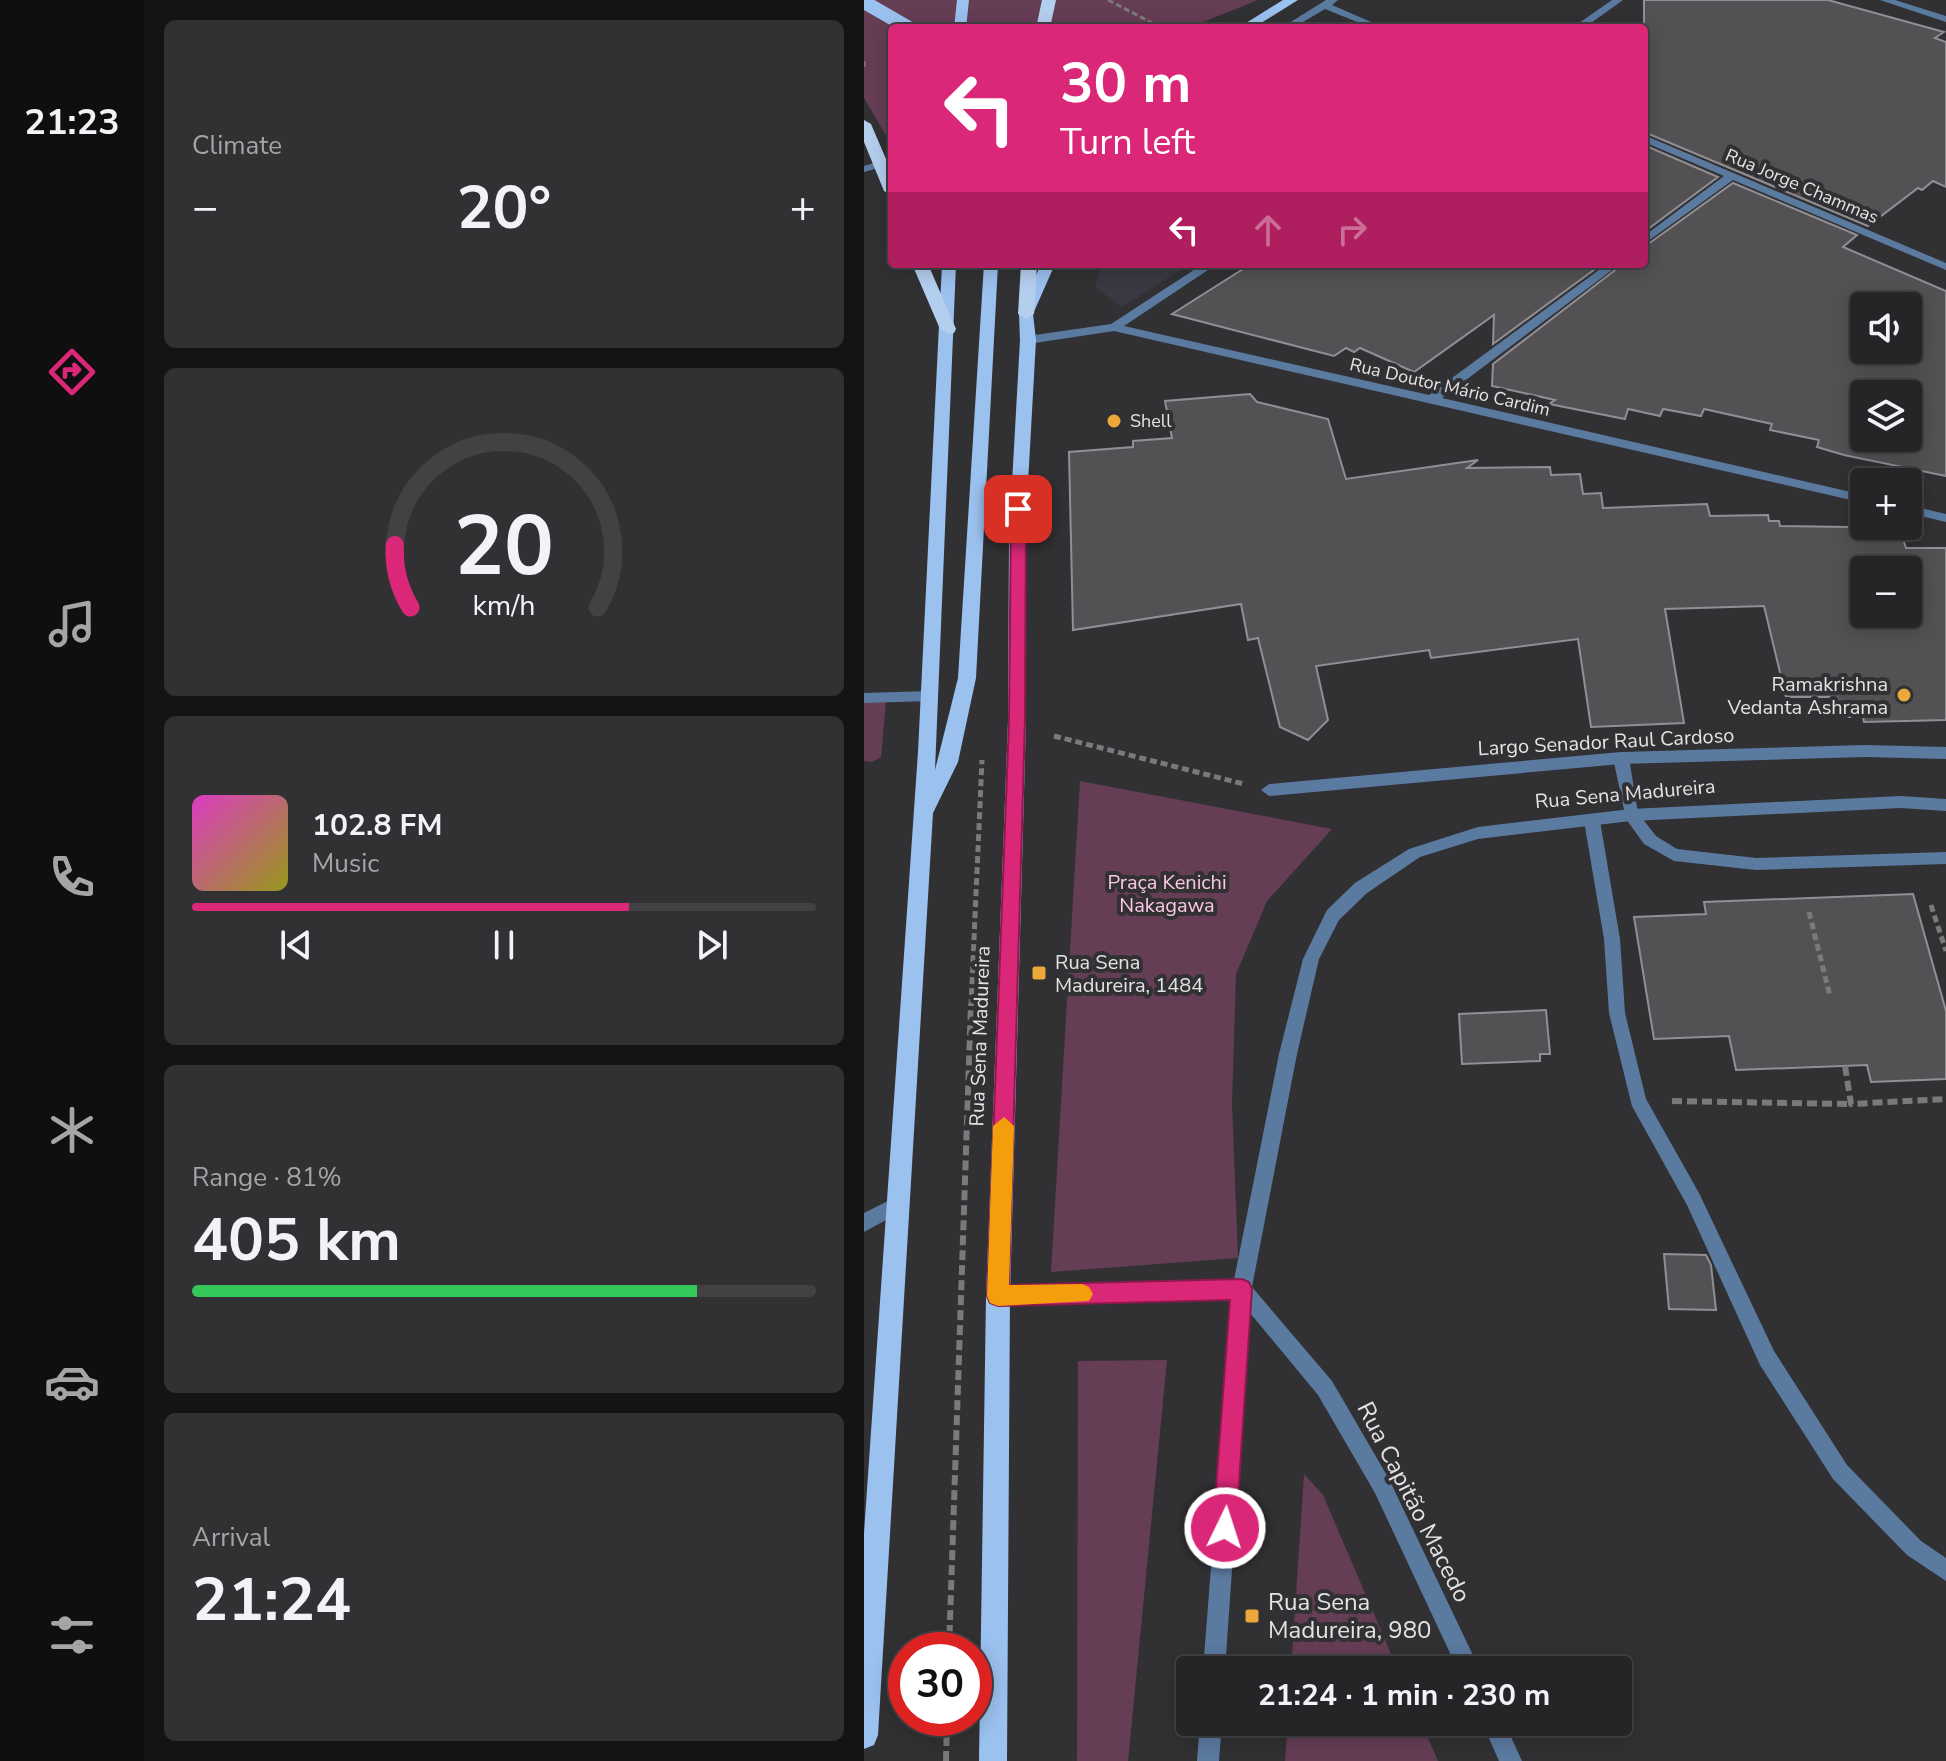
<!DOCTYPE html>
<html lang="en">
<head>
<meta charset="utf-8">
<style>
  body { margin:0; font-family:"Nunito Sans",sans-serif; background:#313133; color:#f1f3f6; height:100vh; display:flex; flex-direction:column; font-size:30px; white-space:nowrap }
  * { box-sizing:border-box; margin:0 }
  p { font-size:26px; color:#a3a5a7 }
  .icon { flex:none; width:44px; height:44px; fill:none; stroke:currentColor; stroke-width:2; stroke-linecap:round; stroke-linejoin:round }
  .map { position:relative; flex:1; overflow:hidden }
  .panel { display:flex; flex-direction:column; gap:20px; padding:20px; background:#141415; width:720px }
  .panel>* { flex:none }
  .top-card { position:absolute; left:24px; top:24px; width:760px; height:244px; border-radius:8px; box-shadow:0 4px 20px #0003,0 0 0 2px #424244; background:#db2777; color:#fff; overflow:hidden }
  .buttons { position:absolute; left:986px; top:292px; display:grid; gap:16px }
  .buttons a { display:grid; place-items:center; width:72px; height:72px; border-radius:8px; background:#252527; box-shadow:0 4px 20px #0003,0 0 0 2px #424244; font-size:40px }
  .speed { position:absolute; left:24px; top:1632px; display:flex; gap:16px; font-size:40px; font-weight:700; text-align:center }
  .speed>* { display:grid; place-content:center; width:104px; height:104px; border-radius:50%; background:#252527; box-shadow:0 4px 20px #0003,0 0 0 2px #424244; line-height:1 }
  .speed .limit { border:12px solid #d22; background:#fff; color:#111 }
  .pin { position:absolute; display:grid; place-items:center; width:68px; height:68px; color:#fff; margin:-34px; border-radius:16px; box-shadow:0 4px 12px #0006 }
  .me { position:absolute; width:88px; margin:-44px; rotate:4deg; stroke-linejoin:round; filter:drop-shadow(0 0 6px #0008) }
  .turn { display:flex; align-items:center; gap:28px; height:168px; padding:0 40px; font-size:36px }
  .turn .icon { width:104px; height:104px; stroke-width:2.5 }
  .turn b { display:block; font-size:56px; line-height:68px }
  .lanes { display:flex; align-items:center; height:76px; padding:0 40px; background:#0003; justify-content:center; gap:40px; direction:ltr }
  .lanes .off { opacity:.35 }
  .big { font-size:60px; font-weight:700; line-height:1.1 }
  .panel .card { flex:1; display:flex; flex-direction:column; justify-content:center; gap:12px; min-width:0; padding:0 28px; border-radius:12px; background:#313133 }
  .panel .dial { align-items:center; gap:0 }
  .dial svg { height:208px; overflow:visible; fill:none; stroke:#424244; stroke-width:7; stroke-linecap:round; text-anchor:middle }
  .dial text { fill:#f1f3f6; stroke:none }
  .song { display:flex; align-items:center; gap:24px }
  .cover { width:96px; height:96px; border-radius:12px; background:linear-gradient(135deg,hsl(310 70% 55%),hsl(60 70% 35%)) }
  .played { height:8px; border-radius:4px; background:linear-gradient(90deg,#db2777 70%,#424244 70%) }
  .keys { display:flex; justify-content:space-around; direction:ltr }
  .heat { display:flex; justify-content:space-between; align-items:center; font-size:44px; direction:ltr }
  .charge { height:12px; border-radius:6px; background:linear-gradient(90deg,#34c759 81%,#424244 0) }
  .trip { position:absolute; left:312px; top:1656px; width:456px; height:80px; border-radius:8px; background:#252527; box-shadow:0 4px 20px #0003,0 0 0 2px #424244; font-weight:700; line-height:80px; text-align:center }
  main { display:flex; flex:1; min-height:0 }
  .tabs { display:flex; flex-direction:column; width:144px; justify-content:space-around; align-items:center; background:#0f0f10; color:#a3a5a7 }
  .tabs .icon { width:56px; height:56px }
  .tabs .on { color:#db2777 }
  .tabs b { font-size:36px; color:#f1f3f6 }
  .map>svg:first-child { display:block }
  .built { fill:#383942 }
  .green { fill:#653d55 }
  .building { fill:#535154; stroke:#918f93; stroke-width:2; fill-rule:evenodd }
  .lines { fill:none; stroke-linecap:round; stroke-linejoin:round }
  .path-far2 { stroke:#7a7a7c; stroke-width:3; stroke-dasharray:6 3; stroke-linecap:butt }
  .path-far1 { stroke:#7a7a7c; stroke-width:5; stroke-dasharray:7 4; stroke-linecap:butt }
  .path { stroke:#7a7a7c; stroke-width:6; stroke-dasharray:10 5; stroke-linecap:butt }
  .service { fill:#5b7aa0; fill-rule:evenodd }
  .minor { fill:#5b7aa0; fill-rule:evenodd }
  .primary { fill:#9bc1ef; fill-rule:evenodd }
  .trunk { fill:#b4ceee; fill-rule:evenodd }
  .primary-bridge { stroke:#9bc1ef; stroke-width:14 }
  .route { fill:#db2777; stroke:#8e194d; stroke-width:2 }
  .slow { fill:#f59e0b }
  .poi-dot { fill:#eca93a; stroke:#313134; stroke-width:3 }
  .labels { text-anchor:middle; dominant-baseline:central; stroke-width:8; stroke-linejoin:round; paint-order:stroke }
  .far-street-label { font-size:18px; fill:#e3e3e5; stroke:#313134 }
  .far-poi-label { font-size:18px; fill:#e3e3e5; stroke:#313134; text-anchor:start }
  .poi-label { font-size:20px; fill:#e3e3e5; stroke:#313134; text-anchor:end }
  .street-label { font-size:20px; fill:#e3e3e5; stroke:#313134 }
  .park-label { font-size:20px; fill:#fdc6e4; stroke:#313134 }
  .near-street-label { font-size:24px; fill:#e3e3e5; stroke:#313134 }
  .near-poi-label { font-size:24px; fill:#e3e3e5; stroke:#313134; text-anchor:start }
</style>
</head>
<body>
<main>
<nav class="tabs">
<b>21:23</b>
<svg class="icon on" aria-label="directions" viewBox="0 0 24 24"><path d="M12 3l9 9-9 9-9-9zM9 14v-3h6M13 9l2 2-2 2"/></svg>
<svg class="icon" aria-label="music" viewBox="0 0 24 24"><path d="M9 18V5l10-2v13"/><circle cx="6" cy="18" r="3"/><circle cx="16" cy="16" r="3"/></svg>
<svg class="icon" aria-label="phone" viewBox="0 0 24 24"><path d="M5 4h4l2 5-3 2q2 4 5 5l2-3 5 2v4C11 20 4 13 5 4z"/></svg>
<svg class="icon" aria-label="climate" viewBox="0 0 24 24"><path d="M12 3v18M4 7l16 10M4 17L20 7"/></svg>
<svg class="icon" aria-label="car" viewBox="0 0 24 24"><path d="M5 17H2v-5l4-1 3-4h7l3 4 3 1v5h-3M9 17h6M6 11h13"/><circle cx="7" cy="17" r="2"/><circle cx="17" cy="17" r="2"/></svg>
<svg class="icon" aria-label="filters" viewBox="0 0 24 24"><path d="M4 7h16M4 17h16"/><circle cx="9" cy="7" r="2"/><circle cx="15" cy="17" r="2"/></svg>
</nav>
<section class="panel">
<div class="card"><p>Climate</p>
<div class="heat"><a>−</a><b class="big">20°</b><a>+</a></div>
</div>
<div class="card dial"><svg viewBox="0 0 100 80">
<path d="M14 69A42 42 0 1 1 86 69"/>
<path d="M14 69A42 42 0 0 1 8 45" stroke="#db2777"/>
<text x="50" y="56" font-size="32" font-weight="700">20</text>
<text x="50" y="72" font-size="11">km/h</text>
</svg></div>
<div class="card">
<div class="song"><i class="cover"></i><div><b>102.8 FM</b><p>Music</p></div></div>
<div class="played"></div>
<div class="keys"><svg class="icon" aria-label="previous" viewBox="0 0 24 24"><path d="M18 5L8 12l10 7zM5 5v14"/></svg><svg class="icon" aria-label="pause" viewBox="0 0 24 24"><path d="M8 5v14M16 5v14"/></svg><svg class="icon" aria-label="next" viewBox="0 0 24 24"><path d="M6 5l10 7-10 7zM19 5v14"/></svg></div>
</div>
<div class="card"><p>Range · 81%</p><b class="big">405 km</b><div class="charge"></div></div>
<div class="card"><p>Arrival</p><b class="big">21:24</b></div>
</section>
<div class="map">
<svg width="1082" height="1761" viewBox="0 0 1082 1761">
  <rect width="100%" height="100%" fill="#313134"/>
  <polygon class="built" points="237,264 326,264 258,307 231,287"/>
  <g class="green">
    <polygon points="0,0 394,0 324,28 28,28 28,146 0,98"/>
    <polygon points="0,701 22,701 17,757 8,762 0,761"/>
    <polygon points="216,781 468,829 403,901 372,974 368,1104 374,1258 187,1272"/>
    <polygon points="303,1360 264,1761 213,1761 214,1361"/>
    <polygon points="440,1474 459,1495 534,1670 427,1670"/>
    <polygon points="424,1722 557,1722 574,1761 421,1761"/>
  </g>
  <g class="building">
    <polygon points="780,0 964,0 1080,32 1071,38 1082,42 1082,187 1069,181 1058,190 1054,188 1004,226 780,132"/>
    <polygon points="780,145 854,177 780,232"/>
    <path d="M869 183 993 235 979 247 1082 291V476L980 455 953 447 955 440 906 430 908 424 840 409 837 416 799 409 796 416 764 409 761 419 685 404 691 400 628 386 629 364 759 264H780V247ZM1000 306H1044V350H1000ZM1000 394H1044V438H1000Z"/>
    <polygon points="387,264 738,264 629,344 630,315 550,372 496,348 490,352 482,348 470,356 308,314"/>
    <path d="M386 394 393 402 464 419 482 479 614 460 603 468 686 467 687 475 716 474 719 494 737 493 739 508 843 504 846 516 904 515 905 521H915L916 526 985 527 987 534 1012 533 1014 541 1039 539 1042 548H1082V720L1000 722 999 717H978L973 697H922L900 606 801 609 820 723 727 727 714 639 567 658 565 650 452 666 464 720 444 740 416 727 394 638 384 640 377 604 209 630 205 452 269 447V441L308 438 301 401ZM1000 570H1044V614H1000Z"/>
    <polygon points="1049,894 1082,1011 1082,1079 1007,1082 1003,1065 872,1070 865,1036 790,1039 770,917 842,914 840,902"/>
    <polygon points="682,1010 686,1054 676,1054 676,1061 598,1064 595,1014"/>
    <polygon points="800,1254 842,1255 847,1265 852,1310 805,1309"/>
  </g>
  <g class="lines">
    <g class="path-far2">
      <polyline points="244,0 298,28"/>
      <polyline points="0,61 0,68"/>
    </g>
    <g class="path-far1">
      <polyline points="190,736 380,784"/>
      <polyline points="1067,905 1082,951"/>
      <polyline points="945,912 966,996"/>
      <polyline points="107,1006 118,760"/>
    </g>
    <g class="path">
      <polyline points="981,1066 987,1104 1082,1099"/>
      <polyline points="808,1101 987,1104"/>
      <polyline points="85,1650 107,1004"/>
      <polyline points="82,1761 83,1718"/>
    </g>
    <g class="service">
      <polygon points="17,161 21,162 21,166 0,172 0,166"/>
      <polygon points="66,691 73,696 66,701 0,703 0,693"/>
      <polygon points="757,752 765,758 774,813 792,836 813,849 892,858 1082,852 1082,864 892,870 810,861 780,844 762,819 749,758"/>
      <polygon points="728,815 736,821 756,939 761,1013 782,1099 835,1193 910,1351 983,1465 1057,1541 1082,1558 1082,1581 1043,1555 969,1479 896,1365 823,1205 768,1106 745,1013 740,939 720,821"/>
    </g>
    <g class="minor">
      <polygon points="462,0 474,0 468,5 521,28 508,28 461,9 429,28 417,28"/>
      <polygon points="748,0 759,0 720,28 708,28"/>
      <polygon points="1016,0 1031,0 1082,16 1082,22"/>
      <polygon points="780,135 1082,263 1082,270 869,180 780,244 780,236 860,176 780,142"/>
      <polygon points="339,264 353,264 260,326 565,395 743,264 756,264 578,398 1000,495 1000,503 250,331 164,344 158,340 164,336 247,324"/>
      <polygon points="1044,505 1082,514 1082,522 1044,513"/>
      <polygon points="1001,745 1082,747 1082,759 1001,757 757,764 405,796 397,790 405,784 757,752"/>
      <polygon points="1037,796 1082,799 1082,811 1037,808 767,821 614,839 556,857 503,893 475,920 455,959 433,1054 388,1287 468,1381 525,1479 616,1670 594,1670 511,1493 454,1395 386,1313 361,1670 339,1670 368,1298 134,1305 127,1302 125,1296 127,1290 134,1287 370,1280 415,1054 439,959 463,910 491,883 545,849 614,827 767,809"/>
      <polygon points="36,1195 42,1197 45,1203 42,1209 0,1232 0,1213"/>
      <polygon points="336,1722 358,1722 355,1761 333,1761"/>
      <polygon points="618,1722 640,1722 658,1761 635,1761"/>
    </g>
    <g class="primary">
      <polygon points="93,0 105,0 102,28 90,28"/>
      <polygon points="419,0 434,0 389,28 374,28"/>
      <polygon points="78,264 92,264 71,770 94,678 120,264 134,264 112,678 94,762 69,813 14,1735 10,1745 0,1749 0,1533 54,752"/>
      <polygon points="177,264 191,264 169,314 172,340 161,537 162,721 146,1296 143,1761 115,1761 122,1296 144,721 145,537 156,340 155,314"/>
    </g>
    <g class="trunk">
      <polygon points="178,0 192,0 186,28 172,28"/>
      <polygon points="0,120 7,124 28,173 28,196 20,191 0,142"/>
      <polygon points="48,264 64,264 92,329 90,333 84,334 76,329"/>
      <polygon points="157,264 173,264 170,314 162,319 154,314"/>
    </g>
    <polyline class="primary-bridge" points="0,2 45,28"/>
  </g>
  <polygon class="route" points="154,504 162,509 161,721 145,1285 378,1279 385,1282 388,1289 372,1528 369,1536 361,1539 352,1536 349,1528 366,1300 134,1306 126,1303 123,1296 145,721 147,509"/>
  <polygon class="slow" points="140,1117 150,1126 145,1285 218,1284 225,1287 229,1294 225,1301 134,1306 126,1303 123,1296 129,1126"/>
  <g class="poi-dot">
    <circle cx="250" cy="421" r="8"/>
    <circle cx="1040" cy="695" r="8"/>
    <rect x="167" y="965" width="16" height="16" rx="4"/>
    <rect x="380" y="1608" width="16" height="16" rx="4"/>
  </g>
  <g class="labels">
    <g class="far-street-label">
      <text transform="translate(938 186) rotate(23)">Rua Jorge Chammas</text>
      <text transform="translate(586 387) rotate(13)">Rua Doutor Mário Cardim</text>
    </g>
    <g class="far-poi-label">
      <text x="266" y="421">Shell</text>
    </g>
    <g class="poi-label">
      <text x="1024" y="684">Ramakrishna<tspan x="1024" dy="23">Vedanta Ashrama</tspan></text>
      <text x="191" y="962" text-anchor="start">Rua Sena<tspan x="191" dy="23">Madureira, 1484</tspan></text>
    </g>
    <g class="street-label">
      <text transform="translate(742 742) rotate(-3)">Largo Senador Raul Cardoso</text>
      <text transform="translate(761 794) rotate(-5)">Rua Sena Madureira</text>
      <text transform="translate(116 1036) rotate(-88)">Rua Sena Madureira</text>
    </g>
    <g class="park-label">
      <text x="303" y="882">Praça Kenichi<tspan x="303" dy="23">Nakagawa</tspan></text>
    </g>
    <g class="near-street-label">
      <text transform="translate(550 1502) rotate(63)">Rua Capitão Macedo</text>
    </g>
    <g class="near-poi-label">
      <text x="404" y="1602">Rua Sena<tspan x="404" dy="28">Madureira, 980</tspan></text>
    </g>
  </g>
</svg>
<div class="buttons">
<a><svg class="icon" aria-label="sound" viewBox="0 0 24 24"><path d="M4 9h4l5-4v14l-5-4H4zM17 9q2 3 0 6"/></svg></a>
<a><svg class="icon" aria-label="layers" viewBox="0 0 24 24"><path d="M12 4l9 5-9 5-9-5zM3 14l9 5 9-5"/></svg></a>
<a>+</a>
<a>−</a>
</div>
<div class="speed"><div class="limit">30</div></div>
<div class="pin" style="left:154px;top:509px;background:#d93025"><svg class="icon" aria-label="arrive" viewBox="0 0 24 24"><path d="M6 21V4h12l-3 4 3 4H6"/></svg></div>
<svg class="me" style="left:361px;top:1528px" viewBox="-20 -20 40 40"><circle r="17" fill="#db2777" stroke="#fff" stroke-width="3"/><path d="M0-11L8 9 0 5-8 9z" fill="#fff"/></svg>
<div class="trip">21:24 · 1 min · 230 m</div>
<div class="top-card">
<div class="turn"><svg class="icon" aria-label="left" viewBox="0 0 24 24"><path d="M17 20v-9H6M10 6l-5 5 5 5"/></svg><div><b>30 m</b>Turn left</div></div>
<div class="lanes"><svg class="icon" aria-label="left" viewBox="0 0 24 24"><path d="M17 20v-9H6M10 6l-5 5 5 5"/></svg><svg class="icon off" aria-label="ahead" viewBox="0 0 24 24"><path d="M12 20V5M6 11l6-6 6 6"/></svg><svg class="icon off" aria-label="right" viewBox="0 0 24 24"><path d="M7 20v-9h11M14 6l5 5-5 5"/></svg></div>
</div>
</div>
</main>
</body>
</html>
